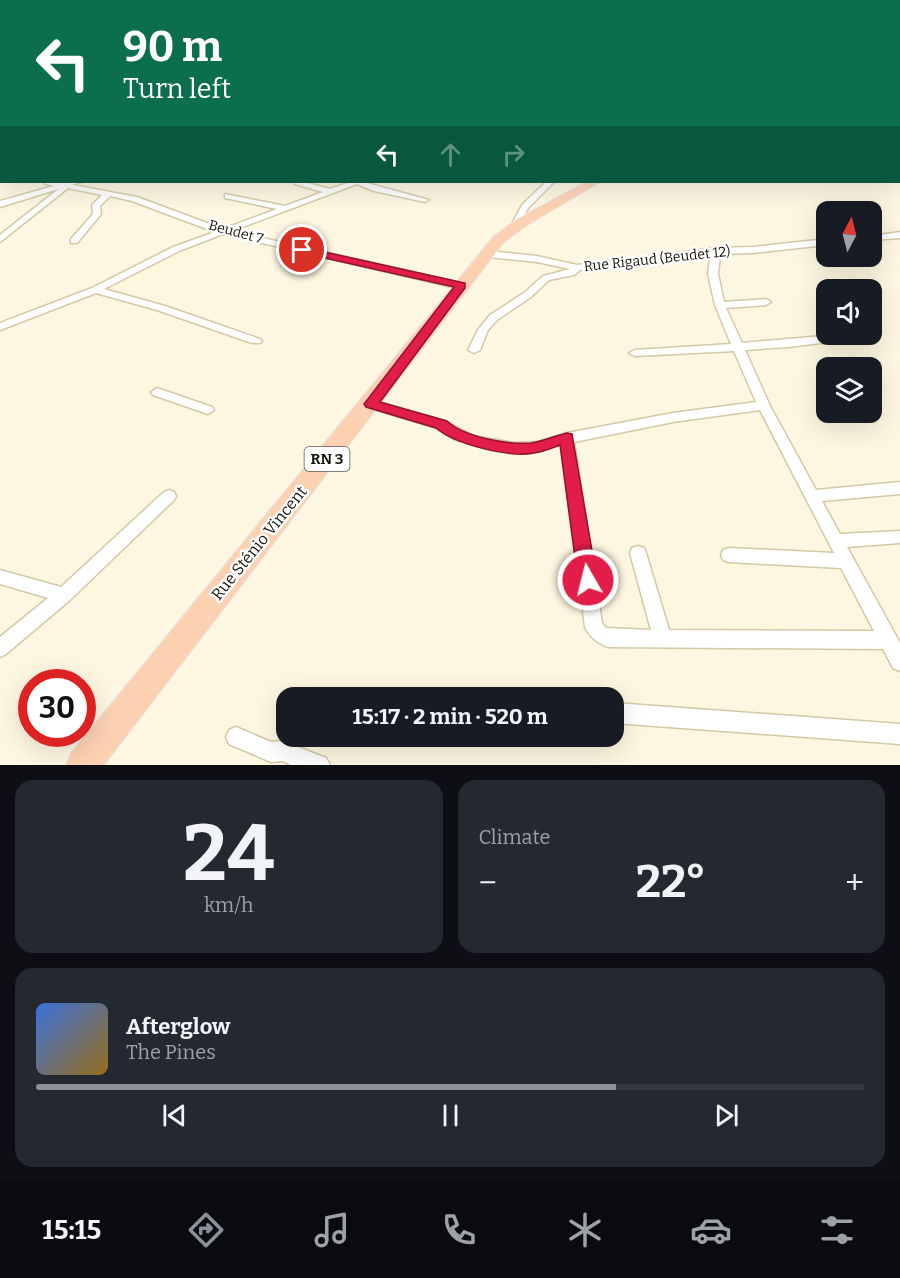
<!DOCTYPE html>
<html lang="en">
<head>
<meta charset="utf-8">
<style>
  body { margin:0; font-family:Bitter,serif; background:#242831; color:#f1f3f6; height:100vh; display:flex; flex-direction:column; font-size:22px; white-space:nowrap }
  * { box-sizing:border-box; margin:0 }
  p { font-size:20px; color:#9ea1a6 }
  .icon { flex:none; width:33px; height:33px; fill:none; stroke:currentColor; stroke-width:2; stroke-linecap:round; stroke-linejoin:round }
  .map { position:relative; height:765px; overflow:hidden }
  .side { display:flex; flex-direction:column; gap:15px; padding:15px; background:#0d0f14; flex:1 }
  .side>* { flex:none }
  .guide { position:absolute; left:0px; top:0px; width:900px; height:183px; box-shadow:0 6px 24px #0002; background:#0b6e4f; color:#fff; overflow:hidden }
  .needle { width:39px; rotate:7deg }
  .controls { position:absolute; left:816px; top:201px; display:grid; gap:12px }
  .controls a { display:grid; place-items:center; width:66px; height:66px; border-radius:12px; background:#171b24; box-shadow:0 6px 24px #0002; font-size:30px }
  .speed { position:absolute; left:18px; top:669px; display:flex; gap:12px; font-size:30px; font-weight:700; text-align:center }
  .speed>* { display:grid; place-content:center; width:78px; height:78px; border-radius:50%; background:#171b24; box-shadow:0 6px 24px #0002; line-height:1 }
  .speed .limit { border:9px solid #d22; background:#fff; color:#111 }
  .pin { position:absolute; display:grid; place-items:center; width:51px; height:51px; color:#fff; margin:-26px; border:3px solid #fff; border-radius:50%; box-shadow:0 2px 6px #0007 }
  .me { position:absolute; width:66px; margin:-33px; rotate:352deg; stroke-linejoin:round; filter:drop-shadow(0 0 4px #0008) }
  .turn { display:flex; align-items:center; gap:21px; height:126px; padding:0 24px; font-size:27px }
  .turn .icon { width:78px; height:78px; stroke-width:2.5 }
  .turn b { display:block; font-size:42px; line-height:51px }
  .lanes { display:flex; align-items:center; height:57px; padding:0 24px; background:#0003; justify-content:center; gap:30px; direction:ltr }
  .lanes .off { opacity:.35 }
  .big { font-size:45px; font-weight:700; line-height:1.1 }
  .side .card { flex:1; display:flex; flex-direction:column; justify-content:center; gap:9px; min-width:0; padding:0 21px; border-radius:18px; background:#242831 }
  .side .dial { align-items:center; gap:0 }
  .dial b { font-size:78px; line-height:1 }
  .song { display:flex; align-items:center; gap:18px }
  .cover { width:72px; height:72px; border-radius:9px; background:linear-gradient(135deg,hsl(220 70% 55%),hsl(40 70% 35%)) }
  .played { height:6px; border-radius:3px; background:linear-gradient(90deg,#8c9099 70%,#363941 70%) }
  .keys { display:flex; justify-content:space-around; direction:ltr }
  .heat { display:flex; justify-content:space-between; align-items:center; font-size:33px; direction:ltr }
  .side .tiles { flex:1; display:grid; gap:15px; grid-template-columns:1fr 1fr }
  .card:last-child { grid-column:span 2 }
  .trip { position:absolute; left:276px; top:687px; width:348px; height:60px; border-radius:18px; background:#171b24; box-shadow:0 6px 24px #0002; font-weight:700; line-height:60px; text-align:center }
  .tab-bar { display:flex; height:96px; justify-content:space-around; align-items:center; background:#090b0e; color:#9ea1a6 }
  .tab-bar .icon { width:42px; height:42px }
  .tab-bar .on { color:#8c9099 }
  .tab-bar b { font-size:27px; color:#f1f3f6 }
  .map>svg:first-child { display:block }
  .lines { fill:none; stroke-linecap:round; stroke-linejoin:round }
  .minor-casing { stroke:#d4c9a5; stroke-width:3 }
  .tertiary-casing { stroke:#d4c9a5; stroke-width:3 }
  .primary-casing { stroke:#e8e7e6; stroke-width:2 }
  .minor { fill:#fff; fill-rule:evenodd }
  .tertiary { fill:#fff; fill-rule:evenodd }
  .primary { fill:#fbd1b1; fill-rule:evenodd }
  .route { fill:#e11d48; stroke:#92132f; stroke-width:1.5 }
  .labels { text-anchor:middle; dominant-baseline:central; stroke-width:5; stroke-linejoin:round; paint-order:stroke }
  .far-street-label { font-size:14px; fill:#171306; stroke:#fff }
  .shield { fill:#fff; stroke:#5d5a51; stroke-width:1.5 }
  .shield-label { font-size:15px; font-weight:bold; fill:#171306 }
  .street-label { font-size:16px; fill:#171306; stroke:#fff }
</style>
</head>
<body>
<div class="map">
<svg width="900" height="765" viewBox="0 0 900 765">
  <rect width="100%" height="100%" fill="#fdf6e0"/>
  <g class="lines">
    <defs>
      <g id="minor">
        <polygon points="0,160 2,160 0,165"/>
        <rect x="0" y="176" width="2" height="4"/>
        <polygon points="45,182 57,182 137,197 223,229 277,209 225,198 225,194 285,206 323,192 295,184 295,182 304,182 330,189 351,182 363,182 429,200 425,202 374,191 357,184 232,231 461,283 466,286 461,289 223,234 179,251 104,289 165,306 260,339 262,341 260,343 252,343 157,310 96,293 0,330 0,323 92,288 173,247 215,232 132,201 110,196 100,206 101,214 77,243 71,243 71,239 93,214 92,205 102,195 68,188 0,242 0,235 61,187 45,184"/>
        <polygon points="546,182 554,182 528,208 517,230 511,230 510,228 522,205"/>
        <polygon points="900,232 900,238 872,240 872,236"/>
        <path d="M826 239V245L753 253 720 254 718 274 724 302 766 299 771 302 766 305 726 308 742 343 847 334 849 337 844 340 789 347 745 350 770 406 816 490 900 482V494L822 501 840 534 900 531V543L847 547 900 643V671L893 668 883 649 608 647C597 642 590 638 585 627L561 445 531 452 492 450 454 439 437 428 367 407 365 404 371 400 447 422 474 436 514 443 538 442 567 433 673 413 756 402 734 351 635 356 629 353 635 350 731 344 715 305 708 274 711 254 580 270 574 275 549 280 531 297 497 320 488 330 480 350 474 353 468 350 478 330 490 315 524 293 543 276 570 269 537 262 487 257 483 254 487 251 537 256 577 265 716 248 753 247ZM760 410 834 553 729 548 723 550 721 555 723 560 729 562 841 568 874 631 669 630 646 553 644 548 638 546 632 548 630 553 651 630 606 628 602 623 574 442 673 422Z"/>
        <polygon points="157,388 212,407 214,410 208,414 153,395 151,392"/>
        <polygon points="169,490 174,492 176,496 174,500 70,600 6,654 0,657 0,637 48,598 0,584 0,570 61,587 164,492"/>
        <polygon points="614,703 900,724 900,744 614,723"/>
        <polygon points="236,727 271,742 282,741 326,758 330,765 291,765 282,761 271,762 229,744 226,737 229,730"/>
      </g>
      <polygon id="tertiary" points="68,182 81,182 0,207 0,201"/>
      <polygon id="primary" points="586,182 600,182 529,224 504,242 104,765 66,765 71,753 494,236 519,218"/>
    </defs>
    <use href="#minor" class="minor-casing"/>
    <use href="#tertiary" class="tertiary-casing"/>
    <use href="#primary" class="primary-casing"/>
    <use href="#minor" class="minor"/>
    <use href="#tertiary" class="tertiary"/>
    <use href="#primary" class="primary"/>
  </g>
  <linearGradient id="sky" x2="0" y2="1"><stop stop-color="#7caee7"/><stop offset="0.48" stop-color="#fefbf1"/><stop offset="1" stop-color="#fefbf1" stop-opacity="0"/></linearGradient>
  <rect width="900" height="206" fill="url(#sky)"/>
  <path class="route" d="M302 247 465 283V288L380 402 447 421C464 437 508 445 531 443 543 441 555 436 567 433L572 434 597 580 594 585 588 588 581 585 578 580 560 445C552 448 543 452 534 453 510 458 454 444 436 428L366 407 364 404 454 287 298 252V248Z"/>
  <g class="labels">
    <g class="far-street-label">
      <text transform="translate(236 232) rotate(15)">Beudet 7</text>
      <text transform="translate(657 259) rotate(-6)">Rue Rigaud (Beudet 12)</text>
    </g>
    <rect class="shield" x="304.5" y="447" width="45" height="24" rx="4.5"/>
    <g class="shield-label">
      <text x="327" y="459">RN 3</text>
    </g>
    <g class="street-label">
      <text transform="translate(259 543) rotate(-51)">Rue Sténio Vincent</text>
    </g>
  </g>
</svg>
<div class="controls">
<a><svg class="needle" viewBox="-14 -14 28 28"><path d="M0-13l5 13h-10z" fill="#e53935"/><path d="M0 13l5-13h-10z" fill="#9ea1a6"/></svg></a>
<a><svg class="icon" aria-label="sound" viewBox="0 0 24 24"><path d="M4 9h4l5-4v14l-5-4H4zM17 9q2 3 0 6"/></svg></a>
<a><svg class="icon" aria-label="layers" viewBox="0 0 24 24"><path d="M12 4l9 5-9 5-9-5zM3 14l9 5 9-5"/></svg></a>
</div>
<div class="speed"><div class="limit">30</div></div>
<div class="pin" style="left:302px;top:250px;background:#d93025"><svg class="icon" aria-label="arrive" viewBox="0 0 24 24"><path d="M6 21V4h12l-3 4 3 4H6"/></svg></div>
<svg class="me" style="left:588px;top:580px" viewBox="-20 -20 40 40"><circle r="17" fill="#e11d48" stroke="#fff" stroke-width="3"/><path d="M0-11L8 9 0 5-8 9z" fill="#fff"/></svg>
<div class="trip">15:17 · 2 min · 520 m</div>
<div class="guide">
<div class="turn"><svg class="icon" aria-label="left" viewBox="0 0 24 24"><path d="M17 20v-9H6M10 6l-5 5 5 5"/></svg><div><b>90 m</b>Turn left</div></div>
<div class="lanes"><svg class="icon" aria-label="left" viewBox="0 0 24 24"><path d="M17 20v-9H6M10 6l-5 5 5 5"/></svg><svg class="icon off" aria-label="ahead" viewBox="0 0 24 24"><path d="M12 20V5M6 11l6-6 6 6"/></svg><svg class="icon off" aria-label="right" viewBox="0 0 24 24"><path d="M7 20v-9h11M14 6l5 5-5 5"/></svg></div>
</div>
</div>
<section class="side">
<div class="tiles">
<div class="card dial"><b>24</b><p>km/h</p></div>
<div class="card"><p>Climate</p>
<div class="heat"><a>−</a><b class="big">22°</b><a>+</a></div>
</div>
<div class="card">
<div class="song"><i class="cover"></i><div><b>Afterglow</b><p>The Pines</p></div></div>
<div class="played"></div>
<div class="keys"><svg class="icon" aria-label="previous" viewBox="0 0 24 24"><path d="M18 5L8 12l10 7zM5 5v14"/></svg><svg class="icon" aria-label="pause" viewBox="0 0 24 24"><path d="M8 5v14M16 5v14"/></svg><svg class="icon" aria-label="next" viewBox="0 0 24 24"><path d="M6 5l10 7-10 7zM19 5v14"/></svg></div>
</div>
</div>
</section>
<nav class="tab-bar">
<b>15:15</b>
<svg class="icon on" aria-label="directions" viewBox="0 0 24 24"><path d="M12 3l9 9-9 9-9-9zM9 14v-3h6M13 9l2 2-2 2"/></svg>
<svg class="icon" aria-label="music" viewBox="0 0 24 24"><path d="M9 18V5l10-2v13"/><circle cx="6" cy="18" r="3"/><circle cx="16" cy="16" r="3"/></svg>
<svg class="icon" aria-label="phone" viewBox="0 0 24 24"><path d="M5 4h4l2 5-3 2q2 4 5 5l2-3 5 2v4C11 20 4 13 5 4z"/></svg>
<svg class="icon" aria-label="climate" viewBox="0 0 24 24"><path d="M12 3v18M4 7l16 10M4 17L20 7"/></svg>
<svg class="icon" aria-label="car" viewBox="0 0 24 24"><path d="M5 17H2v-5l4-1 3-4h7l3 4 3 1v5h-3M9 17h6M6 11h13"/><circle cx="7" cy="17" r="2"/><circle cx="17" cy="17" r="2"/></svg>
<svg class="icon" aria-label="filters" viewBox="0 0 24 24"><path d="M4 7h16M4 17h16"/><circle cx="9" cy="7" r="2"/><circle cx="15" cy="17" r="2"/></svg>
</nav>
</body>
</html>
